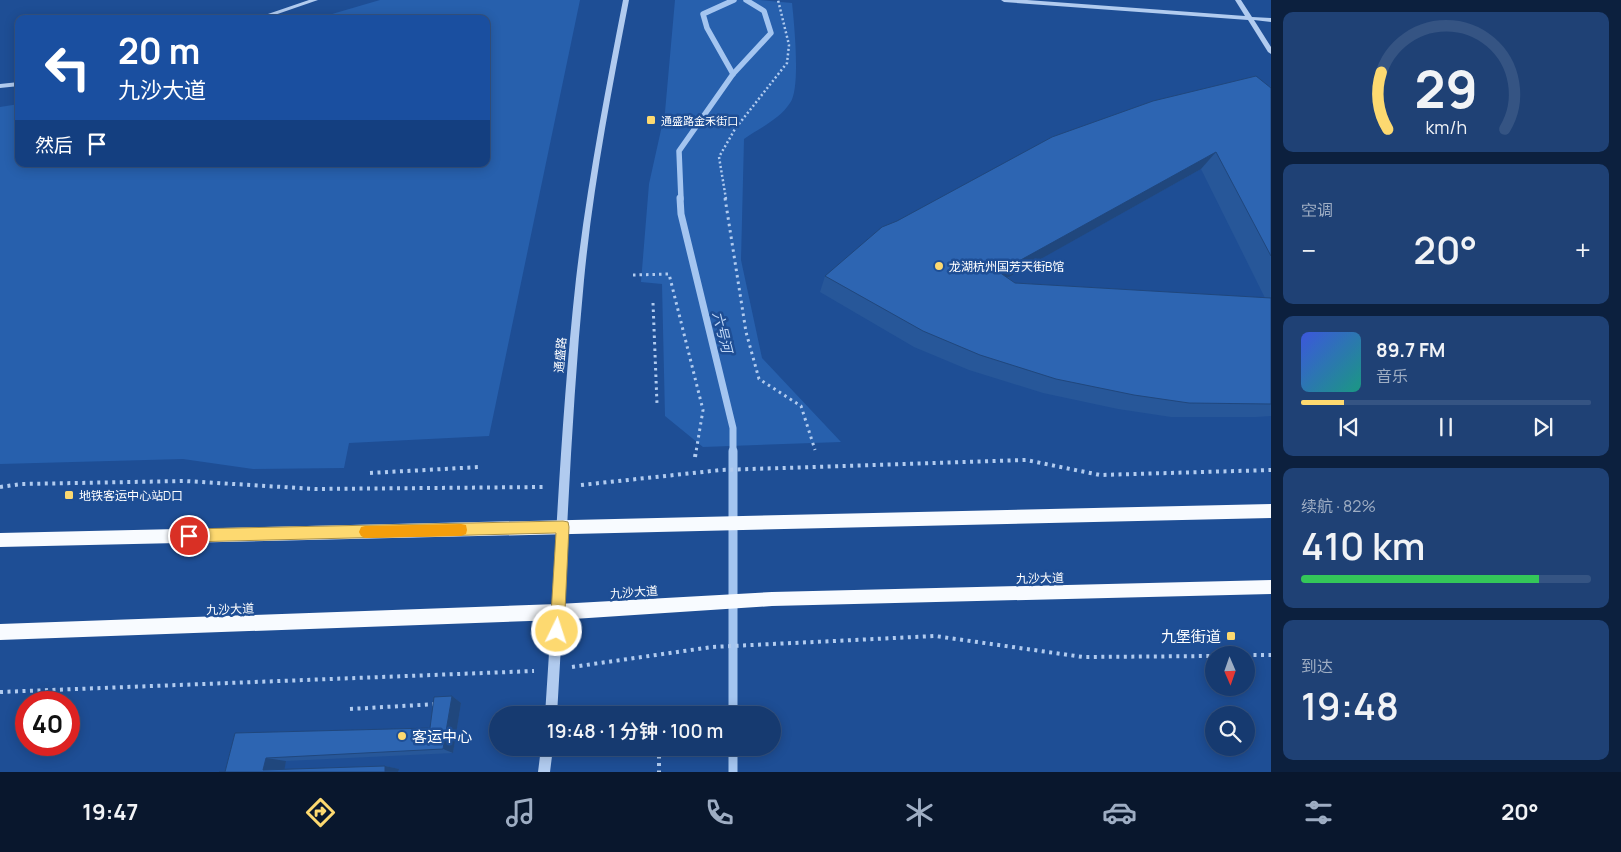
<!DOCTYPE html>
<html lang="zh">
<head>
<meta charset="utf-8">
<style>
  body { margin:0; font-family:Manrope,"Noto Sans SC",sans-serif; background:#1f4175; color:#f1f3f6; height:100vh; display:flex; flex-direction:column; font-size:19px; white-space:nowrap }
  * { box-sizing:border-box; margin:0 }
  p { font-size:16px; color:#9eadc3 }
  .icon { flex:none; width:28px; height:28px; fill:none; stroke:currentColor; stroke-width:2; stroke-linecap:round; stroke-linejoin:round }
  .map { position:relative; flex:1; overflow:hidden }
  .side { display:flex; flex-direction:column; gap:12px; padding:12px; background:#0c203e; width:350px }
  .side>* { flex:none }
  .banner { position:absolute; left:15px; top:15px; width:475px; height:152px; border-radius:10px; box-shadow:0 2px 12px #0003,0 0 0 1px #355483; background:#1a4fa0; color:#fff; overflow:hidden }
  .needle { width:32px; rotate:178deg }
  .buttons { position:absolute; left:1205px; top:646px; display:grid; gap:10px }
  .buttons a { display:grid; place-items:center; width:50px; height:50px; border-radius:50%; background:#163a70; box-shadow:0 2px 12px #0003,0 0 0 1px #355483; font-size:25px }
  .speed { position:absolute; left:15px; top:691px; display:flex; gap:10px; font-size:25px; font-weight:700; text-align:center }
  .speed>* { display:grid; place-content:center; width:65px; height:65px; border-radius:50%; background:#163a70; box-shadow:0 2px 12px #0003,0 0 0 1px #355483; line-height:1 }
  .speed .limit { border:8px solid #d22; background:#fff; color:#111 }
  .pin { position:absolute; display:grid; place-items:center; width:42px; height:42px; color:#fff; margin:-21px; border:2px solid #fff; border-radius:50%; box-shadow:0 1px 5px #0007 }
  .me { position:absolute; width:55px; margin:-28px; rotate:4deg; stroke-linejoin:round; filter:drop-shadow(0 0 4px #0008) }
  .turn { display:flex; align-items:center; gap:18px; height:105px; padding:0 20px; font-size:22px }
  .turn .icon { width:65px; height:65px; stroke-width:2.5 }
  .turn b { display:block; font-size:35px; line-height:42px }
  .then { display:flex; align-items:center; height:48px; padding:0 20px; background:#0003; gap:10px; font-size:19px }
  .big { font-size:38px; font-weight:600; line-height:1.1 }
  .side .tile { flex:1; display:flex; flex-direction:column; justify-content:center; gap:8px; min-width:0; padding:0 18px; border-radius:10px; background:#1f4175 }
  .side .dial { align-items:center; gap:0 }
  .dial svg { height:130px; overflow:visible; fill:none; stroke:#355483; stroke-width:7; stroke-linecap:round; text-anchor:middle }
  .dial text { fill:#f1f3f6; stroke:none }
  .song { display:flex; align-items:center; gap:15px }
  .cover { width:60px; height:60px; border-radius:8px; background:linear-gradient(135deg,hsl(230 70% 55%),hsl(170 70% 35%)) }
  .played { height:5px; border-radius:2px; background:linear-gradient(90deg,#fdd970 15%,#355483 15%) }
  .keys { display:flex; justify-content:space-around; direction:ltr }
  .heat { display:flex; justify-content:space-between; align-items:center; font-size:28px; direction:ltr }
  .charge { height:8px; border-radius:4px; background:linear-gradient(90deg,#34c759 82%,#355483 0) }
  .trip { position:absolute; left:489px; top:706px; width:292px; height:50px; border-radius:25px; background:#163a70; box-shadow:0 2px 12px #0003,0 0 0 1px #355483; font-weight:600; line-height:50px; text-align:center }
  .dock { display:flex; height:80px; justify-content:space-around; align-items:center; background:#09172d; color:#9eadc3 }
  .dock .icon { width:35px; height:35px }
  .dock .active { color:#fdd970 }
  .dock b { font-size:22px; color:#f1f3f6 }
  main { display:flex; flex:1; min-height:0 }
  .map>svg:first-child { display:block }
  .green { fill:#2760ad }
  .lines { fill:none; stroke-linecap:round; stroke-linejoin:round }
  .stream-far2 { stroke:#a4c5f0; stroke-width:5.5 }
  .stream-far1 { stroke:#a4c5f0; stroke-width:7 }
  .stream { stroke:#a4c5f0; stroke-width:9 }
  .path-far2 { stroke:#b1cbef; stroke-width:2.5; stroke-dasharray:2 2.5; stroke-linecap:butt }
  .path-far1 { stroke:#b1cbef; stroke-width:3; stroke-dasharray:2.5 4; stroke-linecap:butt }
  .path { stroke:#b1cbef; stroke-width:4; stroke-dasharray:3 4.5; stroke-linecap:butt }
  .minor { fill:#b1cbef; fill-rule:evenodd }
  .major { fill:#f8fbff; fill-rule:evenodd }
  .wall { fill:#275799; fill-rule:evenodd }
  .shaded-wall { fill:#20477d }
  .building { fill:#2d65b2; stroke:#20477d }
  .route { fill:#fdd970; stroke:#a48d49 }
  .slow { fill:#f59e0b }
  .poi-dot { fill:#fdd970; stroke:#1e4e95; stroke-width:2 }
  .labels { text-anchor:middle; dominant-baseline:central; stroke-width:5; stroke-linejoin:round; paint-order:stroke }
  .far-poi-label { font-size:11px; fill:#fff; stroke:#1e4e95; text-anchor:start }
  .poi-label { font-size:12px; fill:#fff; stroke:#1e4e95; text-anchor:start }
  .street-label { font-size:12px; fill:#fff; stroke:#1e4e95 }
  .water-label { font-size:14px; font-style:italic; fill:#bdd5f5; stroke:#1e4e95 }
  .near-poi-label { font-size:15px; fill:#fff; stroke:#1e4e95; text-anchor:end }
</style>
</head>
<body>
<main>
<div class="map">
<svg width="1271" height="772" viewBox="0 0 1271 772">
  <rect width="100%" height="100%" fill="#1e4e95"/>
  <g class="green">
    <polygon points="380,0 580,0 489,436 349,443 344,468 253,469 183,459 0,464 0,107 19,104 19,164 486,164 486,19 315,19"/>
    <path d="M675 0H760L792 3C794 22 801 89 790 103 779 120 759 128 744 139L741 260 762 358 841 442 703 447 665 416 662 284 641 282 649 184 665 112Z"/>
  </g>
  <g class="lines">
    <g class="stream-far2">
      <polyline points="733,74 707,28 703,14 734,0"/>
      <polyline points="681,199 679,151 733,74 771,33 764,11 746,0"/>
    </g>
    <polyline class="stream-far1" points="680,198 681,214 733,428 733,452"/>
    <g class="stream">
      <polyline points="733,451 733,715"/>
      <polyline points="733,748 733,772"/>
    </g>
    <polyline class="path-far2" points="726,199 719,157 735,129 787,63 789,45 778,0"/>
    <g class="path-far1">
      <polyline points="725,198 746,332 759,379 801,406 815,450"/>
      <polyline points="633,275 669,274 703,410 696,452"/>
      <polyline points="653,303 657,404"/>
    </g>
    <g class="path">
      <polyline points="695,457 696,451"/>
      <polyline points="370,473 480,467"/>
      <polyline points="581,485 721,470 1026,460 1100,475 1271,470"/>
      <polyline points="0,487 22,484 185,481 315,489 545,487"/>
      <polyline points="1246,655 1271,655"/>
      <polyline points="572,667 712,647 935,636 1083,657 1214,656"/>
      <polyline points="0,692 534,671"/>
      <polyline points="350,709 437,704"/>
      <polyline points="660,709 660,715"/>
      <polyline points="659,748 659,772"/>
    </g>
    <g class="minor">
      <polygon points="309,0 318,0 263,19 253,19"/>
      <path d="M623 0H629C611 93 593 186 584 280 570 425 566 570 557 715H545C555 570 560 424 576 279 587 185 605 92 623 0Z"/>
      <polygon points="1001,0 1027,0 1245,16 1235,0 1241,0 1252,17 1271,18 1271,22 1254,20 1271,47 1271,54 1268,52 1248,20 1004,2"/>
      <polygon points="19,82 19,86 0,88 0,84"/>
      <polygon points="541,748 553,748 550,772 538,772"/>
    </g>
    <g class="major">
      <polygon points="1271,504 1271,518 0,547 0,533"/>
      <polygon points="1271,580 1271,594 772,606 558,620 0,640 0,624 558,604 772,592"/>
    </g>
  </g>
  <g class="wall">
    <path d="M1271 88V416L1256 417H1171L1118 409 1043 393 969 370 914 347 820 292 825 276ZM1201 169 1265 298 1015 283 1008 277Z"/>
    <polygon points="452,696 461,703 453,753 286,761 284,770 385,766 399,769 225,772 235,733 430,728"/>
  </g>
  <g class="shaded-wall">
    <polygon points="1216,152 1201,169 989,288 999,272"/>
    <polygon points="452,696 461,703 453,753 443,749"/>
    <polygon points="266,758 286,761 284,772 263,770"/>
    <polygon points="385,766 399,769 398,772 385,772"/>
  </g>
  <g class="building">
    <polygon points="1256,76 1271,88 1271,256 1216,152 999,272 1015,283 1271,298 1271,404 1189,403 1134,395 1056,379 980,355 923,331 825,276 882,227 897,221 1052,137 1153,101"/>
    <polygon points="452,696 443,749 266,758 263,770 385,766 385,772 219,772 225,772 235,733 430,728 434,697"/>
  </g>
  <polygon class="route" points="563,521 568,522 569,527 564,631 562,636 557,638 552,636 550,631 556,533 189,542 185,540 183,536 185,531 189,529"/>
  <polygon class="slow" points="461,524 466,525 467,530 466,534 461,536 365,538 361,536 359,532 361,527 365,526"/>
  <g class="poi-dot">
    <rect x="646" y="115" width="10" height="10" rx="2.5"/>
    <circle cx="939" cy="266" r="5"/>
    <rect x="64" y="490" width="10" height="10" rx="2.5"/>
    <rect x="1226" y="631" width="10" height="10" rx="2.5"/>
    <circle cx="402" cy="736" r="5"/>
  </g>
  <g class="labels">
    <g class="far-poi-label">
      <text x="661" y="120">通盛路金禾街口</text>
    </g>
    <g class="poi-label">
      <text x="949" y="266">龙湖杭州国芳天街B馆</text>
      <text x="79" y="495">地铁客运中心站D口</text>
    </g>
    <g class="street-label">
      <text transform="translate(560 355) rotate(-85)">通盛路</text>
      <text transform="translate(1040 578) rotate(-1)">九沙大道</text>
      <text transform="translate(634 592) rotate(-4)">九沙大道</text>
      <text transform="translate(230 609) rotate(-2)">九沙大道</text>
    </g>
    <g class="water-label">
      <text transform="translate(723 332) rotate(76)">六号河</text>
    </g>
    <g class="near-poi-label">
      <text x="1221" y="636">九堡街道</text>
      <text x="412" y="736" text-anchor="start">客运中心</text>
    </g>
  </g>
</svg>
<div class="buttons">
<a><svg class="needle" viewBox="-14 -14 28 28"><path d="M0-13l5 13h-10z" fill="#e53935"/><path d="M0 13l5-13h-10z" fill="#9eadc3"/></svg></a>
<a><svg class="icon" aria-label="search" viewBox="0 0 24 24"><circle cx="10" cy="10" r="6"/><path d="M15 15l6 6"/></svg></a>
</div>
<div class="speed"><div class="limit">40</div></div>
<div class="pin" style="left:189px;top:536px;background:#d93025"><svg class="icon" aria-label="arrive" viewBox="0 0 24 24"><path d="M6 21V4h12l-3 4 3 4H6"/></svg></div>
<svg class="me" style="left:557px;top:631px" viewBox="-20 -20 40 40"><circle r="17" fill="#fdd970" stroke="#fff" stroke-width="3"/><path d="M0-11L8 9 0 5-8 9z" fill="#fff"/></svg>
<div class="trip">19:48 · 1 分钟 · 100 m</div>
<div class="banner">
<div class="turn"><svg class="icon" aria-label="left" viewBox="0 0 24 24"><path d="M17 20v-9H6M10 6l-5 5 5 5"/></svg><div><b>20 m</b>九沙大道</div></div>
<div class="then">然后<svg class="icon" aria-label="arrive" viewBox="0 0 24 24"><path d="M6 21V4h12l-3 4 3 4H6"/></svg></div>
</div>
</div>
<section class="side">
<div class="tile dial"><svg viewBox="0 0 100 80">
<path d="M14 69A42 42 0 1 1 86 69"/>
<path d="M14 69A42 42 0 0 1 10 34" stroke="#fdd970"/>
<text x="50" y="56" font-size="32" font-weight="700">29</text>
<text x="50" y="72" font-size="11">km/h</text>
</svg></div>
<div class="tile"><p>空调</p>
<div class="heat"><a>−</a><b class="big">20°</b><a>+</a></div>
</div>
<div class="tile">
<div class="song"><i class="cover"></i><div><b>89.7 FM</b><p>音乐</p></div></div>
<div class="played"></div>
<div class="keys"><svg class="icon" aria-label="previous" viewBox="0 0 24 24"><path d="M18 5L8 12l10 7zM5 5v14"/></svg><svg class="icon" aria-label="pause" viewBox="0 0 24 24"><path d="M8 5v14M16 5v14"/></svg><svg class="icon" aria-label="next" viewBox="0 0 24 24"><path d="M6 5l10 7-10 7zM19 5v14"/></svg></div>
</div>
<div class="tile"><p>续航 · 82%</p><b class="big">410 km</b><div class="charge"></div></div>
<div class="tile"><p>到达</p><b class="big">19:48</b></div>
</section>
</main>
<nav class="dock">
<b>19:47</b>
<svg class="icon active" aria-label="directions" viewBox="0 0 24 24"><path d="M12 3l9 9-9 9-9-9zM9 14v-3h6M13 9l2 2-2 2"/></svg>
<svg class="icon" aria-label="music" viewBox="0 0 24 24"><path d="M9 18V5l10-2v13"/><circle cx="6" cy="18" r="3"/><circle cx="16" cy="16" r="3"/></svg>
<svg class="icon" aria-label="phone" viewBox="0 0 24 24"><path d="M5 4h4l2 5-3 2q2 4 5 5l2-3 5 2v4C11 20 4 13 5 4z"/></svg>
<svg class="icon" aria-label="climate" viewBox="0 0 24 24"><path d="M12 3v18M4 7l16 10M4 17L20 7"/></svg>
<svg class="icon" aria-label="car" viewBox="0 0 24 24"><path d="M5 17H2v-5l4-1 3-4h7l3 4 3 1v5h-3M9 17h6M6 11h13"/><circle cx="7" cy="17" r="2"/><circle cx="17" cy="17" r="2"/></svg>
<svg class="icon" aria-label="filters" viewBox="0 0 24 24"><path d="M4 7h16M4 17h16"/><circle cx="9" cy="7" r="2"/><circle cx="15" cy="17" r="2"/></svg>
<b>20°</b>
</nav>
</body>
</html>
